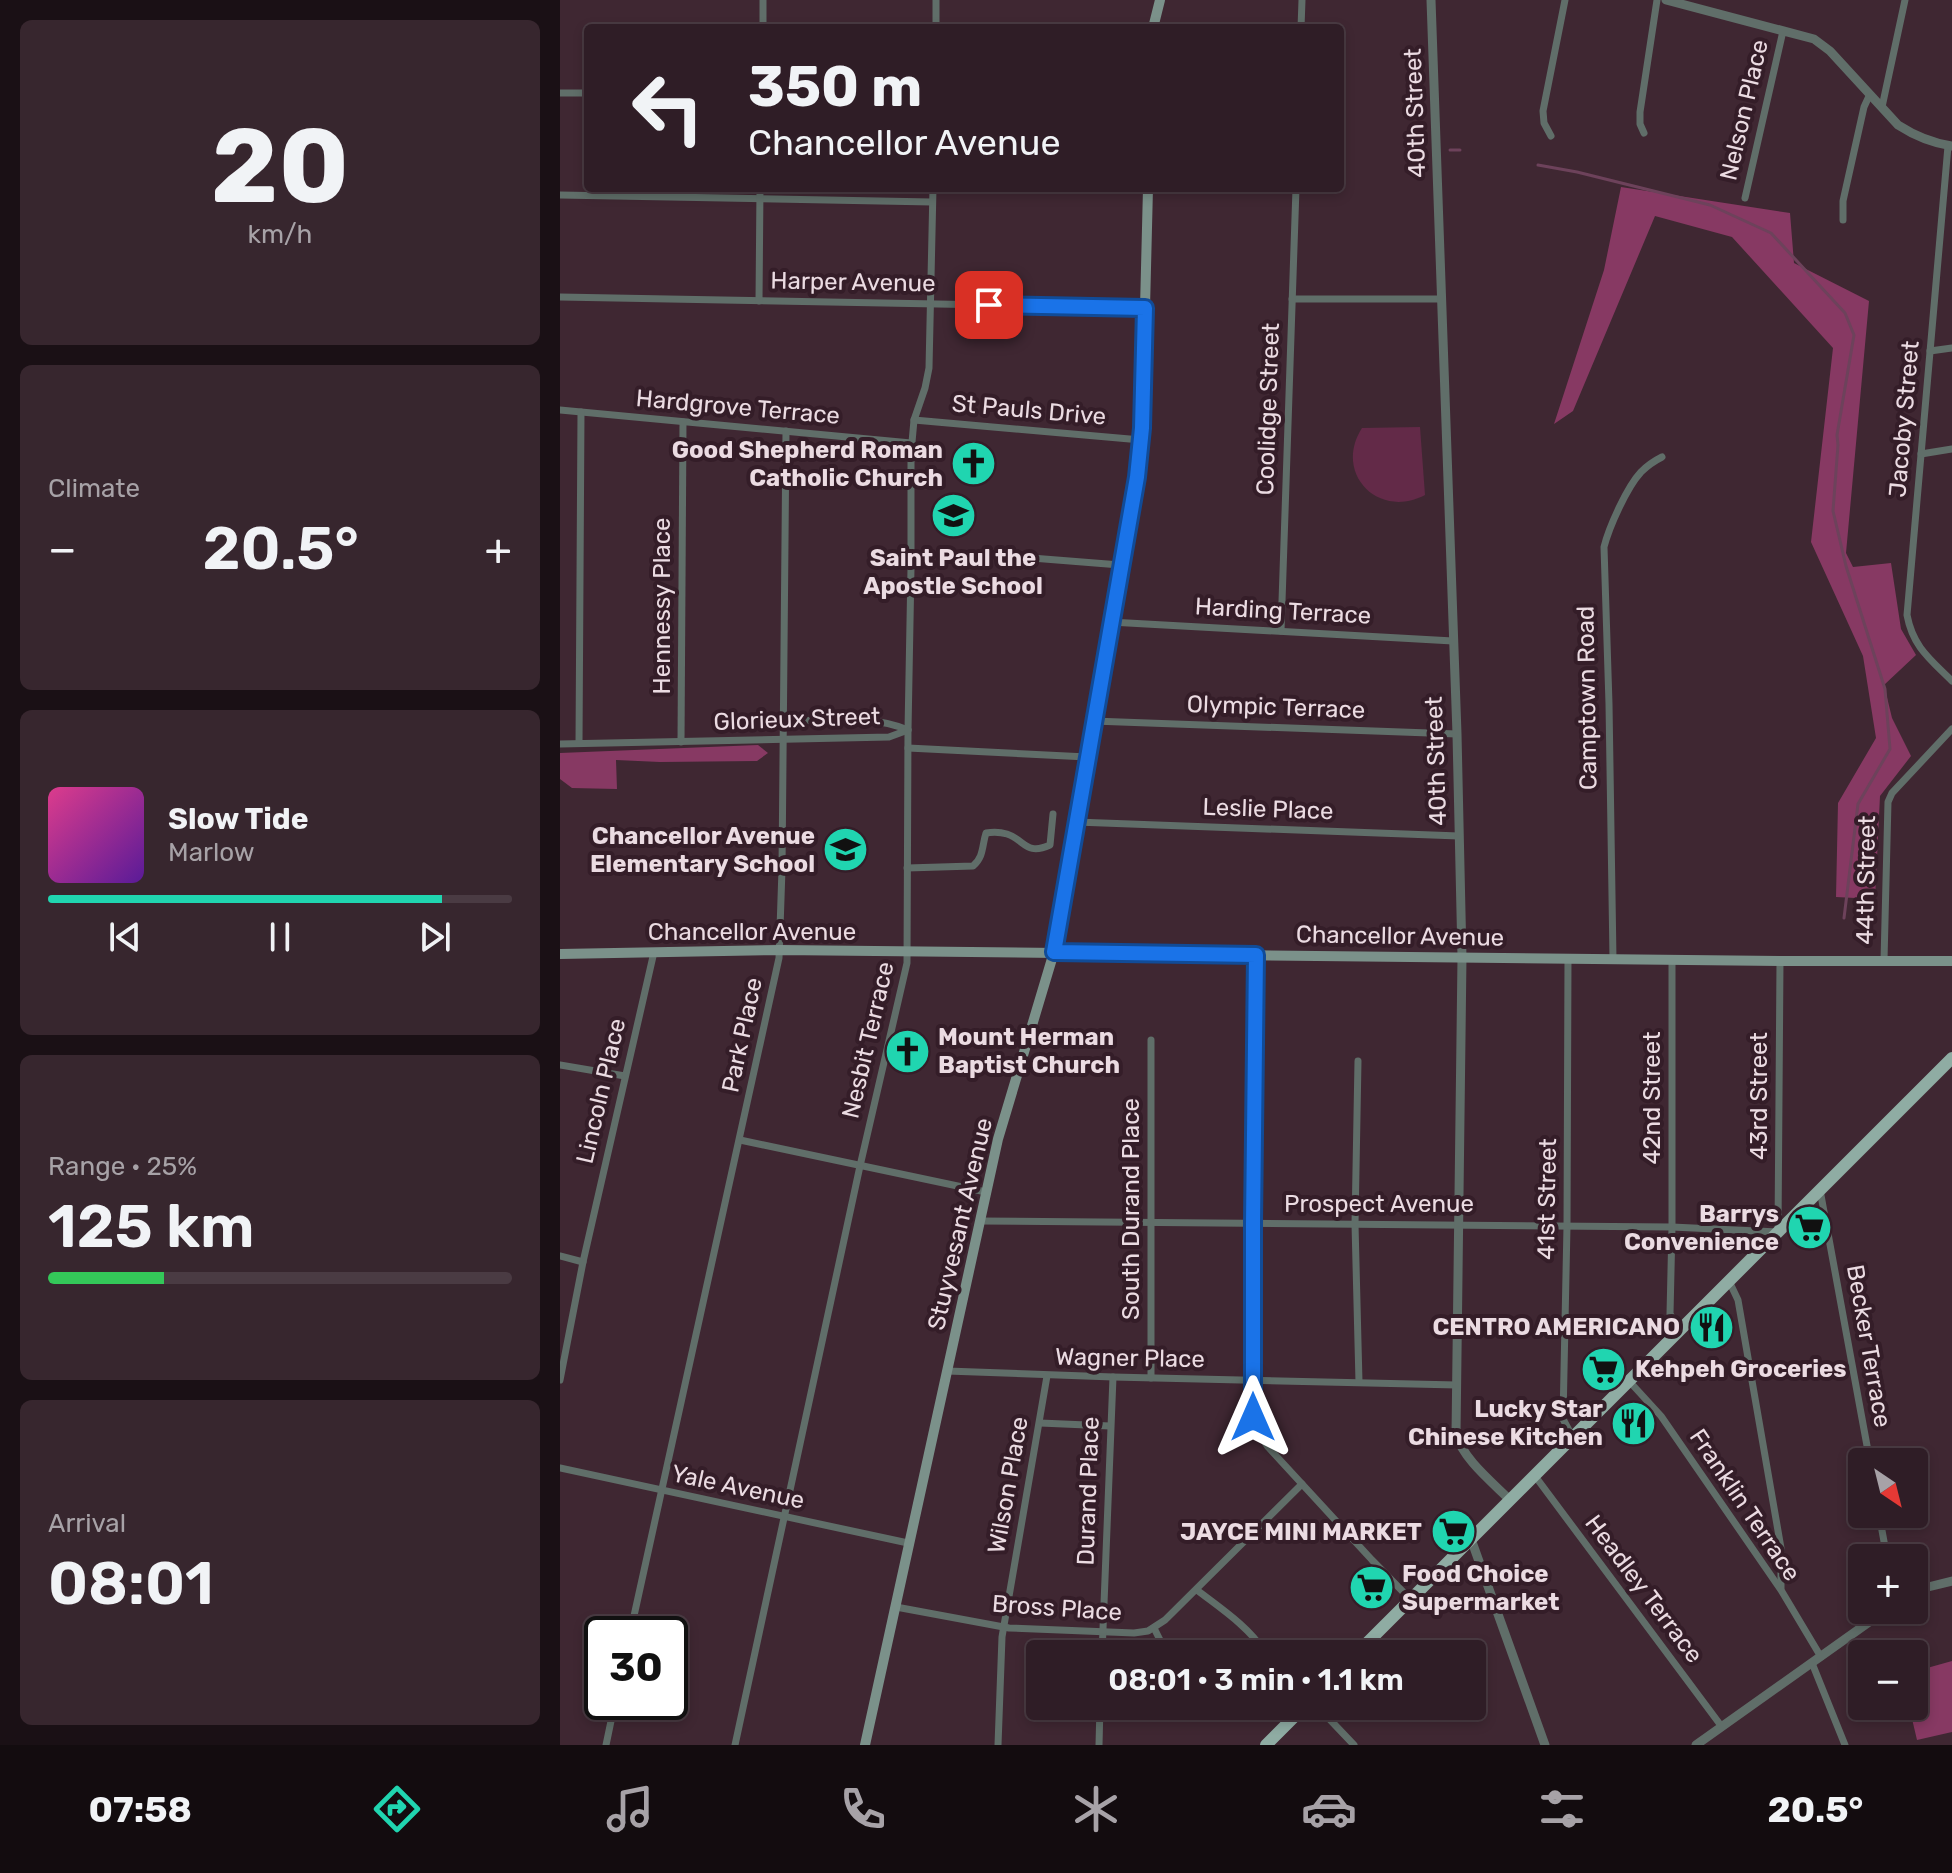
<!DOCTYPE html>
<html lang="en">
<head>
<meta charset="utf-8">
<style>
  body { margin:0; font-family:Rubik,sans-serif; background:#37262e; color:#f1f3f6; height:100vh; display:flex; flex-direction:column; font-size:30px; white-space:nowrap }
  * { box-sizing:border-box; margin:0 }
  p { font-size:26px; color:#a7a2a7 }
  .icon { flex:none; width:44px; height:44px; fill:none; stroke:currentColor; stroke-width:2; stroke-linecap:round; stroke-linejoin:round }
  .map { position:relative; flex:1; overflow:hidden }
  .side { display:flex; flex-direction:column; gap:20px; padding:20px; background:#1a1015; width:560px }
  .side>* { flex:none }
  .banner { position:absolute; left:24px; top:24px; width:760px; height:168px; border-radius:8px; box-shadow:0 4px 12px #0003,0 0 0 2px #4a3b43; background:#2f1d26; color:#f1f3f6; overflow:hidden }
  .needle { width:52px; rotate:145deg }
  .tools { position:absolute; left:1288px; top:1448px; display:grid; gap:16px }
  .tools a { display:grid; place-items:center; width:80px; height:80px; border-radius:8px; background:#2f1d26; box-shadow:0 4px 12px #0003,0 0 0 2px #4a3b43; font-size:40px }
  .speed { position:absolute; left:24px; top:1616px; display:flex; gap:16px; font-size:40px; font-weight:700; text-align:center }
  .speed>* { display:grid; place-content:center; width:104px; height:104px; border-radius:50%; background:#2f1d26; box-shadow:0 4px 12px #0003,0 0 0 2px #4a3b43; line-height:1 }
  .speed .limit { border:4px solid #111; border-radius:12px; background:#fff; color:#111 }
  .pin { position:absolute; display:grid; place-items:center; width:68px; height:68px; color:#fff; margin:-34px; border-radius:16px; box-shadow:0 4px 12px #0006 }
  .me { position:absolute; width:88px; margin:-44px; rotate:0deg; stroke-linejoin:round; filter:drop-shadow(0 0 6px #0008) }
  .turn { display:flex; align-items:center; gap:28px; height:168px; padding:0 32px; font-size:36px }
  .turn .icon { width:104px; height:104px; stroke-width:2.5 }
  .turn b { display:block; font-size:56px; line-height:68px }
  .big { font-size:60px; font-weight:600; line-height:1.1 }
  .side .widget { flex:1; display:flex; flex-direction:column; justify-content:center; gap:12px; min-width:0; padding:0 28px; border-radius:12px; background:#37262e }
  .side .dial { align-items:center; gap:0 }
  .dial b { font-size:104px; line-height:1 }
  .song { display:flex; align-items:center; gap:24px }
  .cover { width:96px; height:96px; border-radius:12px; background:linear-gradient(135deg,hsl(330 70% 55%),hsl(270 70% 35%)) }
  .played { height:8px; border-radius:4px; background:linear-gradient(90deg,#20d5b0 85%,#4a3b43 85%) }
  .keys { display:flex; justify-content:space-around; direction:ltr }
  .heat { display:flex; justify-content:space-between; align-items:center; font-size:44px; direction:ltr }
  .charge { height:12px; border-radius:6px; background:linear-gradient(90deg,#34c759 25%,#4a3b43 0) }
  .trip { position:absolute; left:466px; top:1640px; width:460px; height:80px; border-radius:8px; background:#2f1d26; box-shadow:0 4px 12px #0003,0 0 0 2px #4a3b43; font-weight:600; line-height:80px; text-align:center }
  .tab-bar { display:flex; height:128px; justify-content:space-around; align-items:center; background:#130c0f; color:#a7a2a7 }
  .tab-bar .icon { width:56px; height:56px }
  .tab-bar .selected { color:#20d5b0 }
  .tab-bar b { font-size:36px; color:#f1f3f6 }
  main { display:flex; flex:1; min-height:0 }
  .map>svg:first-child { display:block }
  .green { fill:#632a48 }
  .forest { fill:#873963 }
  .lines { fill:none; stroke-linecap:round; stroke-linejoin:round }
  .stream { stroke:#6d425b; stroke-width:3 }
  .minor { stroke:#606e69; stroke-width:7 }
  .tertiary { stroke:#606e69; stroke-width:9 }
  .secondary { stroke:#7b918a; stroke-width:10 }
  .primary { stroke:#8faca3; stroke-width:12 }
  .route-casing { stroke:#114b97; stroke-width:20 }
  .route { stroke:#1a73e8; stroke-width:14 }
  .labels { text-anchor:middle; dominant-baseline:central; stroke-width:8; stroke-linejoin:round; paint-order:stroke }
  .street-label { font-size:24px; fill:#ebdbe2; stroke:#341d28 }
  .poi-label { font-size:24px; font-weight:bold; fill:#ebdbe2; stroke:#341d28; text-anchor:end }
</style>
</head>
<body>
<main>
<section class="side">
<div class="widget dial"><b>20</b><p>km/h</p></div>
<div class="widget"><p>Climate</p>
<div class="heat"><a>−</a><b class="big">20.5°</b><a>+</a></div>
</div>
<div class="widget">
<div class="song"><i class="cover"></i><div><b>Slow Tide</b><p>Marlow</p></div></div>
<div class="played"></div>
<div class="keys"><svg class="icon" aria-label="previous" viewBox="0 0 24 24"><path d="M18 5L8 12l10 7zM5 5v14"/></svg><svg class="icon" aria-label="pause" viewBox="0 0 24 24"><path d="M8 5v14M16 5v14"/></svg><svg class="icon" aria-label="next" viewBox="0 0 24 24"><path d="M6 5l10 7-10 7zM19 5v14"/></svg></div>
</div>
<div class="widget"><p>Range · 25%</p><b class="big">125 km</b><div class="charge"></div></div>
<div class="widget"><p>Arrival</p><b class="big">08:01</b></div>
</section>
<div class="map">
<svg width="1392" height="1745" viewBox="0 0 1392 1745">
  <rect width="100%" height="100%" fill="#3f2732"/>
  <path class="green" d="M860 427 865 495C818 520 773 473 802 428Z"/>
  <g class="forest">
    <polygon points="1061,187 1230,213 1234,263 1309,301 1286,553 1293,567 1331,563 1341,629 1356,655 1324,685 1332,718 1351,756 1320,796 1315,899 1276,897 1278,803 1316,738 1303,656 1251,542 1273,348 1172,237 1095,216 1013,411 994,424 1044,270"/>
    <polygon points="198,745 208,753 197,761 100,762 56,760 57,789 12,788 0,779 0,753"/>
    <polygon points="1392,1661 1392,1732 1357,1740 1349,1706 1354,1706 1354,1694 1370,1689 1367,1668"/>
  </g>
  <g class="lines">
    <g class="stream">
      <polyline points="890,150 900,150"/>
      <polyline points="978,165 1017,172 1150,205 1211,233 1285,313 1294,335 1277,435 1278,445 1273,511 1286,566 1325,689 1330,749 1298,804 1284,918"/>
    </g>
    <g class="minor">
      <polyline points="203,28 203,0"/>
      <polyline points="376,28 376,0"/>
      <polyline points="741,28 742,0"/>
      <polyline points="0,93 28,93"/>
      <polyline points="1322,107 1345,0"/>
      <polyline points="1084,133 1080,124 1080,112 1097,0"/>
      <polyline points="991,136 984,123 983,111 1005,0"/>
      <path d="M1388 146 1347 615C1353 647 1370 659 1392 681"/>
      <polyline points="0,195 372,202"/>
      <polyline points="1185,198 1223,31"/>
      <polyline points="1283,220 1283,201 1304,107 1310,94"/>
      <polyline points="0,297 585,308"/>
      <polyline points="732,299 882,299"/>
      <polyline points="199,301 200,188"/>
      <polyline points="1370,351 1392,348"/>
      <polyline points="0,410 351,443"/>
      <polyline points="354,420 581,440"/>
      <polyline points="1361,454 1392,449"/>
      <polyline points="420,554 560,565"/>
      <polyline points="550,622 893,641"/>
      <polyline points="721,631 736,188"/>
      <path d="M223 721C266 722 306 713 348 730"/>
      <polyline points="533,721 897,734"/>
      <polyline points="121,742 123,422"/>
      <polyline points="19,743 21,412"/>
      <polyline points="0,744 329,737 348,730"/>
      <polyline points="348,748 527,757"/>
      <polyline points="516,822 899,836"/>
      <path d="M347 868 413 866C424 857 422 845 426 833 433 832 440 832 447 834 465 840 466 856 490 845L493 814"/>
      <polyline points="696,955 693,1224 693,1417 697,1430 708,1447 812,1560 851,1600"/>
      <polyline points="1008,958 1007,1226 1003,1419 1013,1438"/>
      <path d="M1053 959 1049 704 1044 547C1049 527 1067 487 1081 472 1087 466 1094 461 1102 457"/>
      <polyline points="1112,960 1112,1227 1110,1314 1120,1329"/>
      <polyline points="1324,960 1328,802 1332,793 1392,729"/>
      <polyline points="798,1061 795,1224 799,1382"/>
      <polyline points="0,1065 65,1076"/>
      <polyline points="180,1140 426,1192"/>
      <polyline points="1260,1190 1310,1462"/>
      <polyline points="420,1221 1112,1227 1218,1232 1220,961"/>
      <polyline points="0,1256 23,1262"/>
      <polyline points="1169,1281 1178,1300 1221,1548 1221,1588"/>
      <polyline points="387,1371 553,1377 897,1385"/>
      <polyline points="591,1378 591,1040"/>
      <polyline points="0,1380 23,1262 94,952"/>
      <polyline points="1069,1381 1101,1416 1221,1590 1261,1657"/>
      <polyline points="480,1423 550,1426"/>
      <polyline points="0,1468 348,1543"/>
      <polyline points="975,1476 1162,1727"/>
      <polyline points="1319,1514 1327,1558"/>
      <path d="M637 1590C660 1608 688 1626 704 1651L702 1654"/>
      <polyline points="336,1607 449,1628 574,1633 588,1631 605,1620 742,1484"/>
      <polyline points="594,1628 607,1654"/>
      <polyline points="70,1634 219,958 222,869 226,431"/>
      <polyline points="542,1654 553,1377"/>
      <polyline points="1252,1663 1285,1745"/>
      <polyline points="757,1706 794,1745"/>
      <polyline points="46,1745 55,1702"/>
      <polyline points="175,1745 300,1166 347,963 348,730 351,568 351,453 354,420 365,388 369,368 373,188"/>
      <polyline points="438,1745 442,1637 487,1376"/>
      <polyline points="539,1745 540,1706"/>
    </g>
    <g class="tertiary">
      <path d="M871 0 897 734 902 957 896 1434C903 1459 932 1482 950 1500"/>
      <path d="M1106 0 1254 39 1270 51 1338 125C1355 136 1372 143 1392 146"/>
      <polyline points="911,1539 985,1745"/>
      <polyline points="1354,1594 1368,1587 1392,1581"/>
      <polyline points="1136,1745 1326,1610"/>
    </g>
    <g class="secondary">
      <polyline points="593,28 600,0"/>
      <polyline points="0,954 220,950 1220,961 1392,961"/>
      <polyline points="305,1745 438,1139 494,952 577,477 582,428 588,188"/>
    </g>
    <g class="primary">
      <polyline points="796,1654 1392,1058"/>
      <polyline points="706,1745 745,1706"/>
    </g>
  </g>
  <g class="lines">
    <defs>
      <polyline id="route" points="429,305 585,308 582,428 577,477 494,952 696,955 693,1224 693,1417"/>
    </defs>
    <use href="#route" class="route-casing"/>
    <use href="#route" class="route"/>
  </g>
  <defs>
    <symbol id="church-disc" viewBox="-11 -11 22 22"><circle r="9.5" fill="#20d5b0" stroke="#341d28"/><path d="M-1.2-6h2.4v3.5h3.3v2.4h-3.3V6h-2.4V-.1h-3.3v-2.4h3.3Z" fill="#111"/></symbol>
    <symbol id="school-disc" viewBox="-11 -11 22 22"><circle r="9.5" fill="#20d5b0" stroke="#341d28"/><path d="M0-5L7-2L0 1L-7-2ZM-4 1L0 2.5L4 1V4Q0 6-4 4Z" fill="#111"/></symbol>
    <symbol id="supermarket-disc" viewBox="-11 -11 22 22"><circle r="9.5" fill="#20d5b0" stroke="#341d28"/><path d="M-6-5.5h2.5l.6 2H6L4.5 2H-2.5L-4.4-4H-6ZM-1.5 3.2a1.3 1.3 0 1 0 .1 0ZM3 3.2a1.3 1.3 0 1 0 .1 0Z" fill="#111"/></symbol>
    <symbol id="restaurant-disc" viewBox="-11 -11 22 22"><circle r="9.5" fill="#20d5b0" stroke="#341d28"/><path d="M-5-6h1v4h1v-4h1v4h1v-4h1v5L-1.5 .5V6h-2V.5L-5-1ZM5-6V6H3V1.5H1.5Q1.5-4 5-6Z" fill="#111"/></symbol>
  </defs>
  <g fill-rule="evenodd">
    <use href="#church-disc" x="388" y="438" width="51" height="51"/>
    <use href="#school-disc" x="368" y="490" width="51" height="51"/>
    <use href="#school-disc" x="260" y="824" width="51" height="51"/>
    <use href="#church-disc" x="322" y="1026" width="51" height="51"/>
    <use href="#supermarket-disc" x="1224" y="1202" width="51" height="51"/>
    <use href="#restaurant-disc" x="1126" y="1302" width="51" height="51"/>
    <use href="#supermarket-disc" x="1018" y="1344" width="51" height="51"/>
    <use href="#restaurant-disc" x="1048" y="1398" width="51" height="51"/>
    <use href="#supermarket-disc" x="868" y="1506" width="51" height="51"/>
    <use href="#supermarket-disc" x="786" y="1562" width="51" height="51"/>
  </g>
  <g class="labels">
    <g class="street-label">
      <text transform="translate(1184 110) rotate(-77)">Nelson Place</text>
      <text transform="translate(855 113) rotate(-92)">40th Street</text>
      <text transform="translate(293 282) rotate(1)">Harper Avenue</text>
      <text transform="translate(178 407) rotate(5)">Hardgrove Terrace</text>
      <text transform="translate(708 409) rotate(-88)">Coolidge Street</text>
      <text transform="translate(469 410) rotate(5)">St Pauls Drive</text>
      <text transform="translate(1344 419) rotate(-85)">Jacoby Street</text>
      <text transform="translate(102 606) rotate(-90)">Hennessy Place</text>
      <text transform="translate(723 611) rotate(3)">Harding Terrace</text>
      <text transform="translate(1027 698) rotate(-91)">Camptown Road</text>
      <text transform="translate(716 707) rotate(2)">Olympic Terrace</text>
      <text transform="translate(237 719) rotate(-2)">Glorieux Street</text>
      <text transform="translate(876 761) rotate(-92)">40th Street</text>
      <text transform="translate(708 809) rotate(2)">Leslie Place</text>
      <text transform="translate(1306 880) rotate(-89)">44th Street</text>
      <text x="192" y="932">Chancellor Avenue</text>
      <text transform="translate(840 936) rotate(1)">Chancellor Avenue</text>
      <text transform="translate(182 1035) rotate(-78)">Park Place</text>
      <text transform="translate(308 1040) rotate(-77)">Nesbit Terrace</text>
      <text transform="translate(41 1091) rotate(-77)">Lincoln Place</text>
      <text transform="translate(1199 1096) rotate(-90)">43rd Street</text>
      <text transform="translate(1092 1098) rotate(-90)">42nd Street</text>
      <text transform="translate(987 1199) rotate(-89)">41st Street</text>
      <text x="819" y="1204">Prospect Avenue</text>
      <text transform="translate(571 1209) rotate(-90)">South Durand Place</text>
      <text transform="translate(400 1224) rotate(-77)">Stuyvesant Avenue</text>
      <text transform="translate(1309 1346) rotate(80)">Becker Terrace</text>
      <text transform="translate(570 1358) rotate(1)">Wagner Place</text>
      <text transform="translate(448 1485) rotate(-80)">Wilson Place</text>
      <text transform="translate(178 1487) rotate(12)">Yale Avenue</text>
      <text transform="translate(528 1491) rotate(-88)">Durand Place</text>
      <text transform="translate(1185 1505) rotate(56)">Franklin Terrace</text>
      <text transform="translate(1084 1589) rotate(53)">Headley Terrace</text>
      <text transform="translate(497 1608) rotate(4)">Bross Place</text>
    </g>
    <g class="poi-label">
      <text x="383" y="450">Good Shepherd Roman<tspan x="383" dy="28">Catholic Church</tspan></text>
      <text x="393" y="558" text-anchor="middle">Saint Paul the<tspan x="393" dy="28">Apostle School</tspan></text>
      <text x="255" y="836">Chancellor Avenue<tspan x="255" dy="28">Elementary School</tspan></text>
      <text x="378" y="1037" text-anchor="start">Mount Herman<tspan x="378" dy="28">Baptist Church</tspan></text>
      <text x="1219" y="1214">Barrys<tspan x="1219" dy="28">Convenience</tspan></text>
      <text x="1120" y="1327">CENTRO AMERICANO</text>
      <text x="1075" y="1369" text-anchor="start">Kehpeh Groceries</text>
      <text x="1043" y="1409">Lucky Star<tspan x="1043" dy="28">Chinese Kitchen</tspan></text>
      <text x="862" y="1532">JAYCE MINI MARKET</text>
      <text x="842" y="1574" text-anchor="start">Food Choice<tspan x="842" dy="28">Supermarket</tspan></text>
    </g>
  </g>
</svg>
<div class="tools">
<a><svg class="needle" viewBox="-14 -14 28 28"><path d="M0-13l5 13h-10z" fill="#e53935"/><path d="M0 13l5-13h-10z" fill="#a7a2a7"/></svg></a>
<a>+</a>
<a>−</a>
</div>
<div class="speed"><div class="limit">30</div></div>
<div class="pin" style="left:429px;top:305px;background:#d93025"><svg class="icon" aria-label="arrive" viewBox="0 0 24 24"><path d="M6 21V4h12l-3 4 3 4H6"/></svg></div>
<svg class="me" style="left:693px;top:1417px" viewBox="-20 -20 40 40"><path d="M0-17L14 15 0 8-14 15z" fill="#1a73e8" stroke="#fff" stroke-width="4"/></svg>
<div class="trip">08:01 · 3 min · 1.1 km</div>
<div class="banner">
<div class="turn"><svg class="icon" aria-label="left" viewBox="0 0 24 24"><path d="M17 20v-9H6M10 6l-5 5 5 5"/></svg><div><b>350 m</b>Chancellor Avenue</div></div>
</div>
</div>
</main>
<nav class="tab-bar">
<b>07:58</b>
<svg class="icon selected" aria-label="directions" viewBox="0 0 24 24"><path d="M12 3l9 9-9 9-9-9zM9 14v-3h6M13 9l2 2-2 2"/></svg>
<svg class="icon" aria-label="music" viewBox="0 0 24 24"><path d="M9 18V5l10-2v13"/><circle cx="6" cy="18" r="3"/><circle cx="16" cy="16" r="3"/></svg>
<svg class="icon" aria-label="phone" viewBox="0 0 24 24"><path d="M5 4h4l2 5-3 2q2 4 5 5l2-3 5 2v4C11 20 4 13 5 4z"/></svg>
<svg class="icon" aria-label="climate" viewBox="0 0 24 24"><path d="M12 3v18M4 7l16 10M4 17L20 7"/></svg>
<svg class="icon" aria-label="car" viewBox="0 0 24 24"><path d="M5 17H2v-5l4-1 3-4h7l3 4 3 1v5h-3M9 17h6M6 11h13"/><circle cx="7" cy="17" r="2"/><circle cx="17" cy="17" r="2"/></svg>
<svg class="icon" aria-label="filters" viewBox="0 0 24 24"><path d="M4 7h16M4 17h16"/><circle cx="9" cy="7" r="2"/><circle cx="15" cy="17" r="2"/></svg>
<b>20.5°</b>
</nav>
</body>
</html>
